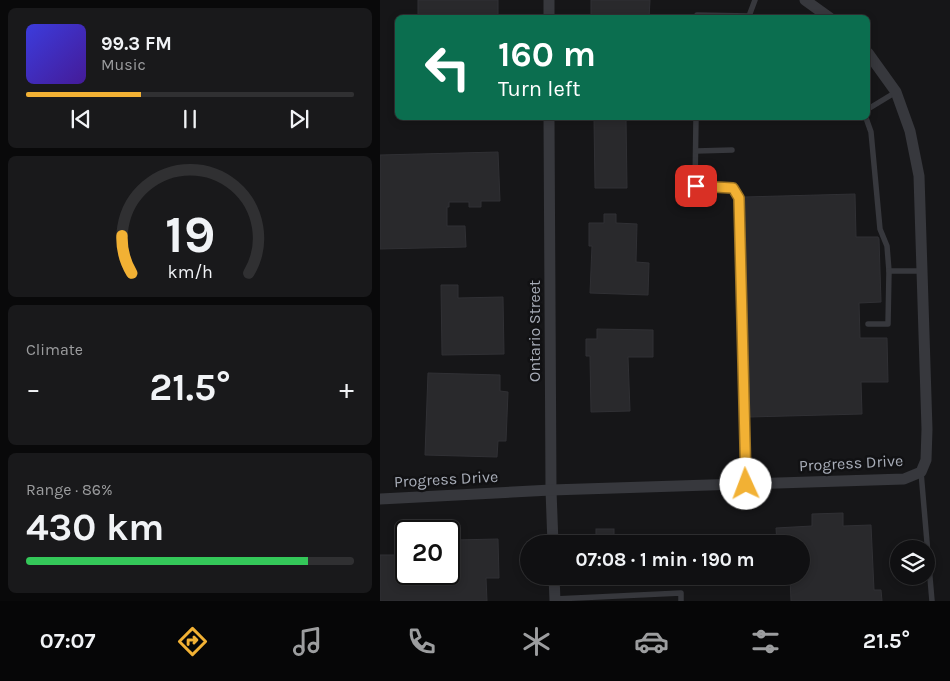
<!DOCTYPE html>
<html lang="en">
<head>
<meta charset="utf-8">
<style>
  body { margin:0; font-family:Karla,sans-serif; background:#19191b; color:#f1f3f6; height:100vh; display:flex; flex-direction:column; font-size:19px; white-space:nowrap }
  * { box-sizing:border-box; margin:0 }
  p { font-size:16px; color:#9c9d9f }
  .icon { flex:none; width:28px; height:28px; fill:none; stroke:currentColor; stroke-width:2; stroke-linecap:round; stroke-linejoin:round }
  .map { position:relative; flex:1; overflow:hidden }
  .side { display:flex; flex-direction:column; gap:8px; padding:8px; background:#09090a; width:380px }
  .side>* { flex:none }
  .banner { position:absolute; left:15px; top:15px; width:475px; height:105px; border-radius:8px; box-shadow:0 2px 8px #0003,0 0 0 1px #303032; background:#0b6e4f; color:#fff; overflow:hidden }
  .tools { position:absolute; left:510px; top:540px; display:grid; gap:10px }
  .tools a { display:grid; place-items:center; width:45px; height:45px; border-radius:50%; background:#101012; box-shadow:0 2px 8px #0003,0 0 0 1px #303032; font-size:25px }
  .speed { position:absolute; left:15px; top:520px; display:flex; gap:10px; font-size:25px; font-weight:700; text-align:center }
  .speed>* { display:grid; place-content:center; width:65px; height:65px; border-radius:50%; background:#101012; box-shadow:0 2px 8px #0003,0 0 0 1px #303032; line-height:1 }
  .speed .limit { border:2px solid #111; border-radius:8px; background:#fff; color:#111 }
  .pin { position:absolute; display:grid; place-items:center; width:42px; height:42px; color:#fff; margin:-21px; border-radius:10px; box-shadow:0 2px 8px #0006 }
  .me { position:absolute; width:55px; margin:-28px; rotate:358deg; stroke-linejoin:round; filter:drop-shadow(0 0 4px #0008) }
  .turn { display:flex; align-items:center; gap:18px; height:105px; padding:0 20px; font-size:22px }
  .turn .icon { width:65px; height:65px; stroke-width:2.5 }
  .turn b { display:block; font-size:35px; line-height:42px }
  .big { font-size:38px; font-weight:700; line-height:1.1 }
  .side .widget { flex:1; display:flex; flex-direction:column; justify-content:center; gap:8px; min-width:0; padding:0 18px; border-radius:8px; background:#19191b }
  .side .dial { align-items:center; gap:0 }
  .dial svg { height:130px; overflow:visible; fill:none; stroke:#303032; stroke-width:7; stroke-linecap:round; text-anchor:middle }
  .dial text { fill:#f1f3f6; stroke:none }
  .song { display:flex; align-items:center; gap:15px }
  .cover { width:60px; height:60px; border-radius:8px; background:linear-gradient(135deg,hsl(240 70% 55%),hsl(260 70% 35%)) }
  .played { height:5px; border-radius:2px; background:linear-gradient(90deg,#f2b134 35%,#303032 35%) }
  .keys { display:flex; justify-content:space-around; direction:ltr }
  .heat { display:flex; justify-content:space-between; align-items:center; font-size:28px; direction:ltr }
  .charge { height:8px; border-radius:4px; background:linear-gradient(90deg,#34c759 86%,#303032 0) }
  .trip { position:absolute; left:140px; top:535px; width:290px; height:50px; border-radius:25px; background:#101012; box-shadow:0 2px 8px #0003,0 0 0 1px #303032; font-weight:700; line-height:50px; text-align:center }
  .menu { display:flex; height:80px; justify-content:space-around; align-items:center; background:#060607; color:#9c9d9f }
  .menu .icon { width:35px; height:35px }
  .menu .current { color:#f2b134 }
  .menu b { font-size:22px; color:#f1f3f6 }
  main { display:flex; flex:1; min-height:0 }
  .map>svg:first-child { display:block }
  .building { fill:#29292c; stroke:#303034 }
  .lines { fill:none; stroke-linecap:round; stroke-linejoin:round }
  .service { stroke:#37383d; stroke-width:5.5 }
  .minor { stroke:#37383d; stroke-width:11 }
  .route-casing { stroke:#9d7322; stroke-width:12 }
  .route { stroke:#f2b134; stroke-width:9 }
  .labels { text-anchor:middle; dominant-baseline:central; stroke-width:5; stroke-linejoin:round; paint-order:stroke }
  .street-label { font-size:16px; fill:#a8adb8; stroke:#111113 }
</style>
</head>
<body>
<main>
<section class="side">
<div class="widget">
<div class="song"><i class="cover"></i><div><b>99.3 FM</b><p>Music</p></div></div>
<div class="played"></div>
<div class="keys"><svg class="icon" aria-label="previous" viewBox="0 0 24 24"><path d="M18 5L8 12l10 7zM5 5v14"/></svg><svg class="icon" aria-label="pause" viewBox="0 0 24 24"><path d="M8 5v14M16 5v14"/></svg><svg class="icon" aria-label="next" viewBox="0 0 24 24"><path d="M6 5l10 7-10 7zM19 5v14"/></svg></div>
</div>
<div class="widget dial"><svg viewBox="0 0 100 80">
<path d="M14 69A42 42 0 1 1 86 69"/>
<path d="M14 69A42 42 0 0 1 8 46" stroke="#f2b134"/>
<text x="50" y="56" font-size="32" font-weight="700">19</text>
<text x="50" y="72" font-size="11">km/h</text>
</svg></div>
<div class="widget"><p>Climate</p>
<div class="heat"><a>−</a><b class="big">21.5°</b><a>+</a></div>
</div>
<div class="widget"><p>Range · 86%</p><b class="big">430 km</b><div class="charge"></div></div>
</section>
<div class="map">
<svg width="570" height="601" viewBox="0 0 570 601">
  <rect width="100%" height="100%" fill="#161618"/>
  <g class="building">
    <rect x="38" y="0" width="80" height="18"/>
    <polygon points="211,0 270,0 269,18 211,18"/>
    <polygon points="214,118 246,118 247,188 215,188"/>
    <polygon points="118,152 120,201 101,201 101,207 89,207 89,202 69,202 69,207 67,207 67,226 85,226 86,247 0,249 0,155"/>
    <polygon points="475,194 476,237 498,237 499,239 501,302 479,303 480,338 507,338 508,382 481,382 482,414 369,417 364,197"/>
    <polygon points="224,214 236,214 236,223 257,224 256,262 269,263 268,295 210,293 212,246 209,246 209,223 224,223"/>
    <polygon points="61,285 78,285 78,298 123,297 124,354 62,355"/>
    <polygon points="217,329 273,330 273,357 248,357 250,411 211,412 210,356 206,356 206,339 217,339"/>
    <polygon points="48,373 120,375 120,391 128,392 126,441 118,441 117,457 45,455"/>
    <polygon points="463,513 463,526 491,525 494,590 501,590 502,601 411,601 410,576 421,576 421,544 397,544 396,528 432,526 432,514"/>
    <rect x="216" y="529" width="18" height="15"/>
    <polygon points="118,539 119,578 106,578 107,601 0,601 0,555 26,555 26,574 69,574 69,554 76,553 75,540"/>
  </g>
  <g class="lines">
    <g class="service">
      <polyline points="369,16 375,0"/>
      <polyline points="317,18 317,15 369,16 369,18"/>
      <polyline points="488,109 516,92"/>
      <polyline points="316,118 315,186 353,188 359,198 366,484"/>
      <polyline points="486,118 491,132 500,229 507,246 509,271 542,271"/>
      <polyline points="316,151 352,150"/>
      <polyline points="488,324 508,324 509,271"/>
      <polyline points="541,472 552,601"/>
      <polyline points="175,599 301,593 301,601"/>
    </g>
    <g class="minor">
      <polyline points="169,0 169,18"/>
      <polyline points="425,0 450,18"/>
      <polyline points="169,118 171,490 173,544"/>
      <polyline points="0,499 171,490 524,479 541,472 546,460 547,429 539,176 530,131 516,92 488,53"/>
      <polyline points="174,576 175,601"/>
    </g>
  </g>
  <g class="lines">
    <defs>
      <polyline id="route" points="316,186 353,188 359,198 366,484"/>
    </defs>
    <use href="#route" class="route-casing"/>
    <use href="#route" class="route"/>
  </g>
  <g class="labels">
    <g class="street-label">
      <text transform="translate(154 331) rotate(-90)">Ontario Street</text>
      <text transform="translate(471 463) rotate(-3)">Progress Drive</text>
      <text transform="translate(66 479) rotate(-3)">Progress Drive</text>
    </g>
  </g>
</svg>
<div class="tools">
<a><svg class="icon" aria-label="layers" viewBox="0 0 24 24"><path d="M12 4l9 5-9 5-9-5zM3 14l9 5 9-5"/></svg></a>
</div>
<div class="speed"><div class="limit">20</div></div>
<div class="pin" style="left:316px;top:186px;background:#d93025"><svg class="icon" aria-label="arrive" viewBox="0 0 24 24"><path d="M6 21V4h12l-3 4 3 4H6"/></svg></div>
<svg class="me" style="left:366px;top:484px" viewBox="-20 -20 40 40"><circle r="19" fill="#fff"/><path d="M0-13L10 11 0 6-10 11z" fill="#f2b134"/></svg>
<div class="trip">07:08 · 1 min · 190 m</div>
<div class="banner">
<div class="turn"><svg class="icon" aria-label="left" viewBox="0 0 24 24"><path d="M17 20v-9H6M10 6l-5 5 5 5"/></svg><div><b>160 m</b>Turn left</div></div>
</div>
</div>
</main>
<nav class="menu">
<b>07:07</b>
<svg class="icon current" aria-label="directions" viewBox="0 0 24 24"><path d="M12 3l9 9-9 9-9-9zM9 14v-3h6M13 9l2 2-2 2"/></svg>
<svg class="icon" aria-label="music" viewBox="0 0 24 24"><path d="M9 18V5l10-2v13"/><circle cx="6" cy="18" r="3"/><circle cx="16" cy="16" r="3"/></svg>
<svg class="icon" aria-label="phone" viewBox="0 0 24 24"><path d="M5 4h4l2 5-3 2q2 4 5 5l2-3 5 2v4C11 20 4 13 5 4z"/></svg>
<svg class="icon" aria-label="climate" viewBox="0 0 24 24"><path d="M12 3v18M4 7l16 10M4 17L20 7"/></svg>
<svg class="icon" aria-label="car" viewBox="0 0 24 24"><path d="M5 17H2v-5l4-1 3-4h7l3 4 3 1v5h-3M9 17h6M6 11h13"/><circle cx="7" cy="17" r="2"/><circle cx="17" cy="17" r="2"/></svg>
<svg class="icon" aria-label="filters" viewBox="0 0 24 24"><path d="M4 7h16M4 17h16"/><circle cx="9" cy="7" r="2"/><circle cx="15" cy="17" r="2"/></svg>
<b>21.5°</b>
</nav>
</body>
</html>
